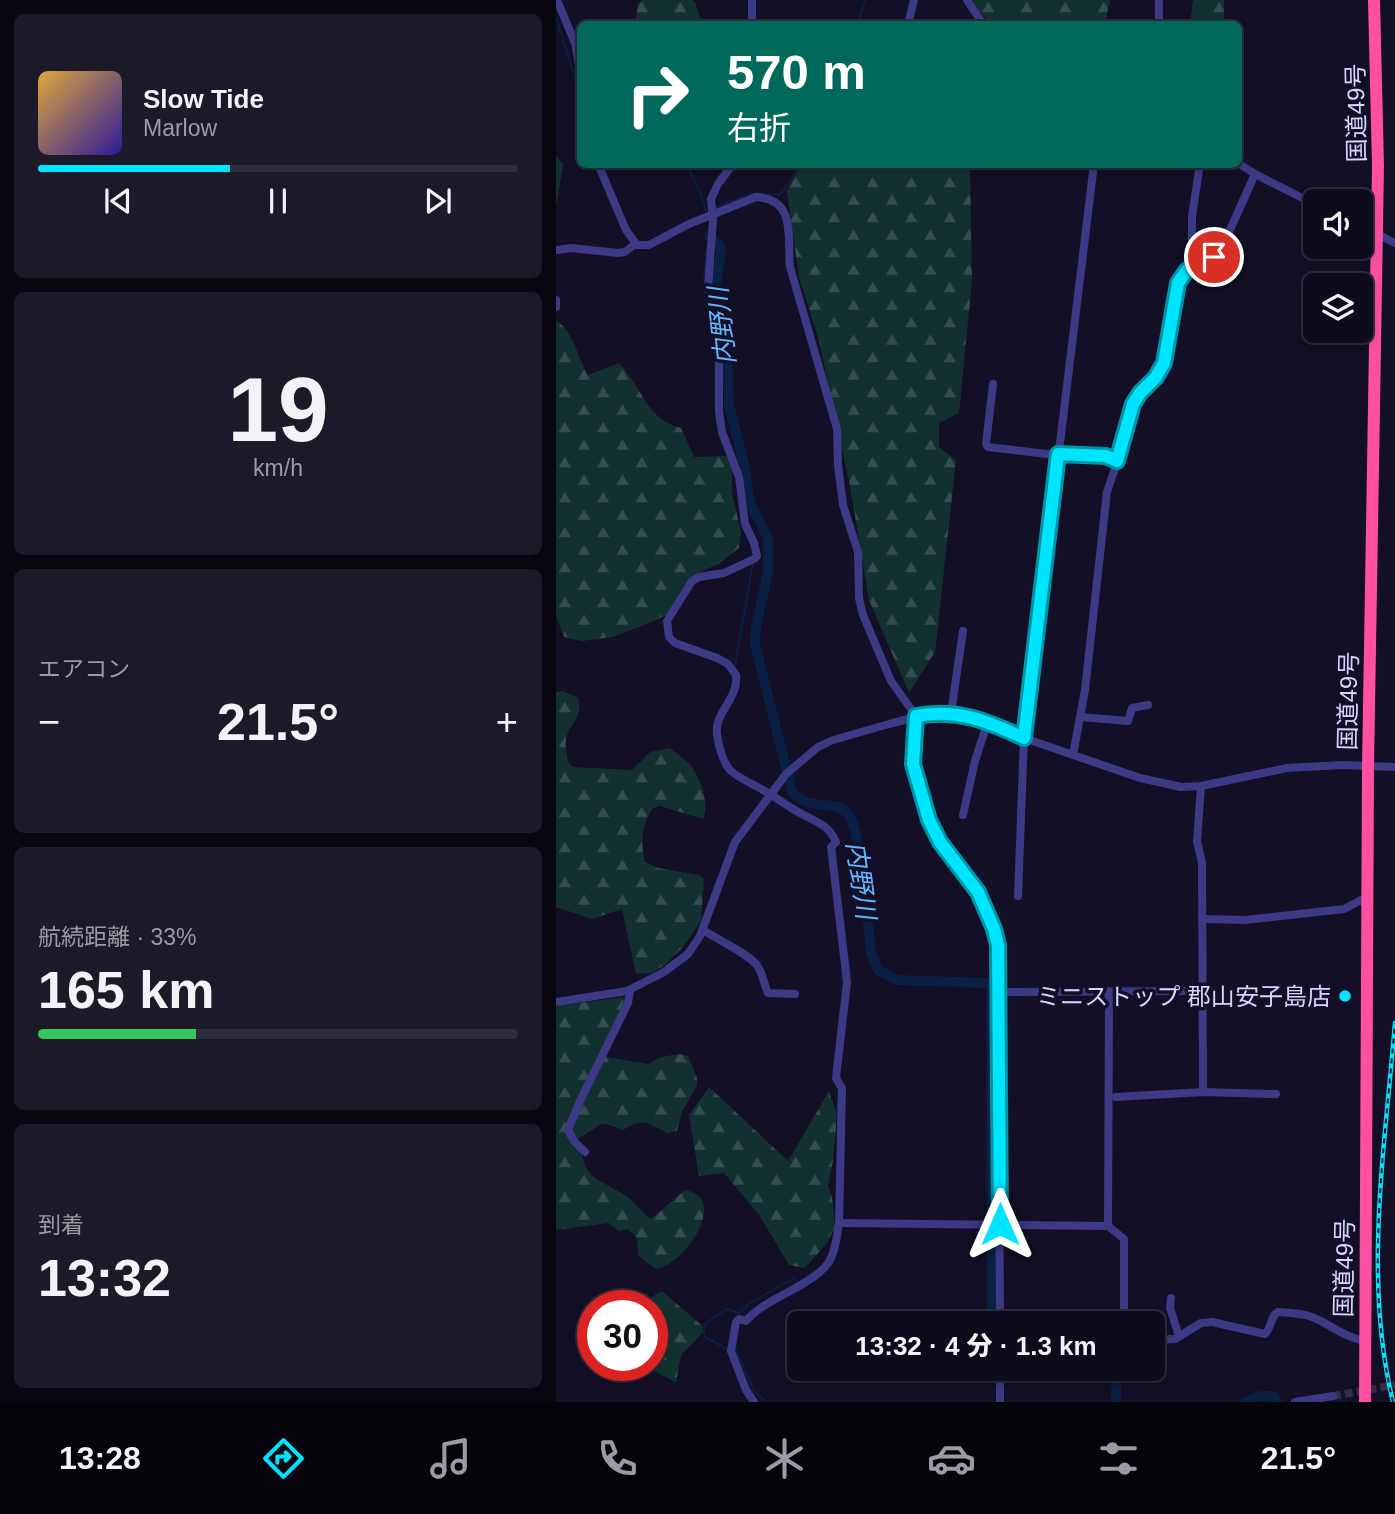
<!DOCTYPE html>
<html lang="ja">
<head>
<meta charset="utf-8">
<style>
  body { margin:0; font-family:Arial,"Noto Sans JP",sans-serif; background:#1c1929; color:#f1f3f6; height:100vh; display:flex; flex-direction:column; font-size:26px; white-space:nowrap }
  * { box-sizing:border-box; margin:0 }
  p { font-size:23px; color:#9b9ba3 }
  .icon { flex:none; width:38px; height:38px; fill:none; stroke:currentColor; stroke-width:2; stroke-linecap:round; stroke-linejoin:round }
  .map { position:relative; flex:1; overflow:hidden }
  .side { display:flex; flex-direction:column; gap:14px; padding:14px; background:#08060f; width:556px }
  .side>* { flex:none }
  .guide { position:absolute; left:21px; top:21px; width:665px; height:147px; border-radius:10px; box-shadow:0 4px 10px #0003,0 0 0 2px #2e2b3b; background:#00695c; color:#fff; overflow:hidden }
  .buttons { position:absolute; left:747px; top:189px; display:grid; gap:14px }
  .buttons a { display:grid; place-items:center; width:70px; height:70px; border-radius:10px; background:#0e0b1c; box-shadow:0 4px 10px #0003,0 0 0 2px #2e2b3b; font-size:35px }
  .speed { position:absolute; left:21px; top:1290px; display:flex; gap:14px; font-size:35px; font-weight:700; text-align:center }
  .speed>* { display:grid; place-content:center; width:91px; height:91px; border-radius:50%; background:#0e0b1c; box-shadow:0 4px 10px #0003,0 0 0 2px #2e2b3b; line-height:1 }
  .speed .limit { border:10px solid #d22; background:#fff; color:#111 }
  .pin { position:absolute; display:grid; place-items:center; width:60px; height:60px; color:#fff; margin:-30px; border:4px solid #fff; border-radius:50%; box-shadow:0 2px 7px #0007 }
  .me { position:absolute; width:77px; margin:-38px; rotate:0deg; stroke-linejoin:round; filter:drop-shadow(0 0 5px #0008) }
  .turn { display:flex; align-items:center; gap:24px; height:147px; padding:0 35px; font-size:32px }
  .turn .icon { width:91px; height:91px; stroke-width:2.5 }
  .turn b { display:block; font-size:49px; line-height:60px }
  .big { font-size:52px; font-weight:800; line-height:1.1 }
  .side .tile { flex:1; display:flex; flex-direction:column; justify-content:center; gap:10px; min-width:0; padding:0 24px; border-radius:10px; background:#1c1929 }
  .side .dial { align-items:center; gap:0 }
  .dial b { font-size:91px; line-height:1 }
  .song { display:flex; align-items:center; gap:21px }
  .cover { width:84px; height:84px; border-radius:10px; background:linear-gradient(135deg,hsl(40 70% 55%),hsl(250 70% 35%)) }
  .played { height:7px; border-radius:4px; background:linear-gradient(90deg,#00e5ff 40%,#2e2b3b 40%) }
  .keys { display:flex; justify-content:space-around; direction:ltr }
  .heat { display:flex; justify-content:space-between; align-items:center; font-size:38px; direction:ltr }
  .charge { height:10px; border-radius:5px; background:linear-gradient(90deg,#34c759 33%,#2e2b3b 0) }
  .trip { position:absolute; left:231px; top:1311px; width:378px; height:70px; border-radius:10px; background:#0e0b1c; box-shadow:0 4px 10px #0003,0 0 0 2px #2e2b3b; font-weight:800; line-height:70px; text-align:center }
  .tabs { display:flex; height:112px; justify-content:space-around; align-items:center; background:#06040b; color:#9b9ba3 }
  .tabs .icon { width:49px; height:49px }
  .tabs .current { color:#00e5ff }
  .tabs b { font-size:32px; color:#f1f3f6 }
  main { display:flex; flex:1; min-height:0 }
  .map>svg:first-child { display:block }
  .forest { fill:url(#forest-firs) }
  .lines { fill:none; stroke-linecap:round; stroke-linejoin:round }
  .stream { stroke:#0a1f44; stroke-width:2 }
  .river { stroke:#0a1f44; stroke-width:10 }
  .minor-tunnel { stroke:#312d47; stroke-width:8; stroke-dasharray:8 4; stroke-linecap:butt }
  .minor { stroke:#3d3a85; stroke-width:8 }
  .highway { stroke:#ff4fa3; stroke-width:12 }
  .rail-casing { stroke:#00e5ff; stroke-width:4.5 }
  .rail { stroke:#130f26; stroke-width:2; stroke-dasharray:5; stroke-linecap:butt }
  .route-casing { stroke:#0095a6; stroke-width:18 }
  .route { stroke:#00e5ff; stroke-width:12 }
  .poi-dot { fill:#00e5ff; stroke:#130f26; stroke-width:2.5 }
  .labels { text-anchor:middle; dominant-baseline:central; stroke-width:7; stroke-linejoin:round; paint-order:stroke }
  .street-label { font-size:24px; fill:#d9d4ff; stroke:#130f26 }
  .poi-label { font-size:24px; fill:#d9d4ff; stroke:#130f26; text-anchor:end }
  .water-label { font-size:26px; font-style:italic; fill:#62b6ff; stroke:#130f26 }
</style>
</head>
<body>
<main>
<section class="side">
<div class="tile">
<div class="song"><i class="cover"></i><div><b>Slow Tide</b><p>Marlow</p></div></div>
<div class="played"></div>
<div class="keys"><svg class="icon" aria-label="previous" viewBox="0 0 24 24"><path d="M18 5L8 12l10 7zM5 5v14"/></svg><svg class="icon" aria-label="pause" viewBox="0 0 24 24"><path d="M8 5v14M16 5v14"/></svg><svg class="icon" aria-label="next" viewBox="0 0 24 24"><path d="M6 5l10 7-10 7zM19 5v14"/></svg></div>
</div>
<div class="tile dial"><b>19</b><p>km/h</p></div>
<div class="tile"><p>エアコン</p>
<div class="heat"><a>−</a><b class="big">21.5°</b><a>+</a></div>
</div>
<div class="tile"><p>航続距離 · 33%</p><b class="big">165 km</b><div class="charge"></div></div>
<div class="tile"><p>到着</p><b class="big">13:32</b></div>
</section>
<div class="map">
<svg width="839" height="1402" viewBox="0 0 839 1402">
  <defs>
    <pattern id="forest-firs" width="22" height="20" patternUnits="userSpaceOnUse" patternTransform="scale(1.75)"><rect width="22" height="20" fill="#12302f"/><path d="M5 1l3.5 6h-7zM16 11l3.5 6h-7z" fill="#344d4e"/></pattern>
  </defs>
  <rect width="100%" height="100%" fill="#130f26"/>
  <g class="forest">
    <polygon points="87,0 136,0 139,2 146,24 79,24 82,3"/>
    <polygon points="415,0 554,0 549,24 434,24"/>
    <polygon points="637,0 668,0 668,24 634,24"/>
    <polygon points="0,155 7,165 0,206"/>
    <polygon points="244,165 414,165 416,281 403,413 383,423 383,447 400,460 379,652 353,693 313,600 294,486 262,337 243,278 231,191"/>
    <path d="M0 320C18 332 21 357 32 375L63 363C85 385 91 421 125 428L138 457 171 456 176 466V493L185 532 183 548 164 563 138 575 130 584 112 614 96 622 57 637 26 641 8 637 0 616Z"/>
    <path d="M7 691 22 698C28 719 13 722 10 740 9 747 11 755 12 762L17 767 76 770 94 752 114 748C120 754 130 759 135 766 145 779 154 804 147 819L104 806 97 808C86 823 84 843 89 862L102 868 143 875 148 879 145 921 127 947 109 965 95 973 80 974 66 909 36 919 0 907V692Z"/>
    <path d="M67 997 68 1001 49 1052 51 1057 92 1064 105 1057 123 1054 132 1056 141 1078V1085L126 1112 121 1131 112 1133C92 1124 88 1116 67 1130L47 1123 22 1139C31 1181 33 1173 67 1194 79 1201 85 1212 95 1219L129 1190C174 1198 129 1265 100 1269L82 1256C82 1243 83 1236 71 1229L63 1231 53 1223 0 1230V1006Z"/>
    <polygon points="153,1087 232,1161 273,1091 281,1115 277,1160 272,1186 276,1197 279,1226 271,1243 249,1268 233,1265 204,1216 168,1173 143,1176 133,1115"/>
    <polygon points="106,1291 150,1329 125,1355 120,1382 85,1365 96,1365 96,1306 82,1305"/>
  </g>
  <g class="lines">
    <g class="stream">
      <polyline points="0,17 21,84 24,87"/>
      <polyline points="301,24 309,0"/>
      <polyline points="130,164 145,194 151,215"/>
      <polyline points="160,207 197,193 223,195 234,183 241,164"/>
      <path d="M151 248C148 271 146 289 154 311"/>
      <polyline points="160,418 165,439"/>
      <polyline points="179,667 197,562"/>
      <polyline points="240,815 254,822"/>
      <polyline points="279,848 280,859"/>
      <polyline points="285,900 294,974"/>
      <polyline points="281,1131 282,1091"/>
      <polyline points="244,1281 257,1272"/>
      <polyline points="179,1348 198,1391 210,1402"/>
      <polyline points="171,1349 149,1337 147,1330 151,1322 171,1309 183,1313 194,1303 238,1278 241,1282"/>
    </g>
    <g class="river">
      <path d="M153 236 164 246 165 251 160 284 171 333 173 405 188 464 194 503 212 538V572L200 627 199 645 236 791C253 813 276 798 291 813 306 827 312 928 315 953L322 970 341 980 431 983 435 988 436 1319 548 1320 558 1323"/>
      <polyline points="560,1402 561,1368"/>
      <polyline points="689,1402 705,1396 718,1396 721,1402"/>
    </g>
    <polyline class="minor-tunnel" points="777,1396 839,1385"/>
    <g class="minor">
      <polyline points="1,0 19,43 24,70"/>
      <polyline points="411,0 427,24"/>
      <polyline points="603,0 603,24"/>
      <polyline points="196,24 196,0"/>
      <polyline points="352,24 358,0"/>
      <polyline points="682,163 699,174 760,205"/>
      <path d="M42 164 70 230 81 245H93L133 224 200 197C241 199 231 238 234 267L281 429 282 465 287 505 302 552 303 598 307 615 335 681 360 716 357 764 373 819 384 842 422 892 438 929 442 945 444 1323"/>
      <path d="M177 164 162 184 155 199 157 220 152 288 163 329V412L166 432 183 477 189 524 198 543 201 556 198 559 168 573 143 577 136 581 111 621 113 637 119 643 161 658 172 664 180 675C183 699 158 712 161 734 162 744 167 763 174 770 182 778 197 784 207 790 221 798 234 808 248 815 263 823 273 826 280 842L275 847 291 982 280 1078 286 1088 283 1223C281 1235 280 1249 274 1260 259 1286 211 1296 190 1321L183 1319 180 1322 175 1351 190 1390 198 1402"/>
      <polyline points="805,226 839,243"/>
      <polyline points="0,250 15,248 62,253 69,252 79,244"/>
      <polyline points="636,267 636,216 644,164"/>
      <polyline points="0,300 0,307"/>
      <polyline points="437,384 430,444 432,447 499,455 549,456 561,461"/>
      <polyline points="395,713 407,631"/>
      <polyline points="525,717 572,721 576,708 592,705"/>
      <polyline points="517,755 529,690 551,492 569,439 574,413 584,393 600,377 608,363 616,315 625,278 631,270 658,257 665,250 699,174"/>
      <polyline points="645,786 641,841 646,863 647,1092"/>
      <polyline points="407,815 419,761 432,721"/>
      <polyline points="462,896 468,738 538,164"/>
      <polyline points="646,919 689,920 788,909 811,897"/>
      <path d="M147 930C160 939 196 955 202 967 207 974 208 985 212 993L239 994"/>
      <polyline points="443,992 646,991"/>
      <polyline points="0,1002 71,991 108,972 132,954 144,936 179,842 230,774 262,747 277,740 333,724 376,713 406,714 420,717 468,738 584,778 625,787 645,786 731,768 786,765 839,767"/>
      <polyline points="560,1097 647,1092 720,1094"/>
      <polyline points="29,1152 18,1141 12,1130 24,1101 72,1003 74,990"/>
      <polyline points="283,1223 552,1226 568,1239 568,1323"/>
      <polyline points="552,1226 553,992"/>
      <polyline points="615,1298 614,1308 623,1336"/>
      <path d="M597 1340 619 1339 645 1323 656 1322 709 1334C716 1328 714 1316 722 1312 733 1313 745 1313 756 1317 776 1325 787 1337 809 1341"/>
      <polyline points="444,1402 444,1368"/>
      <polyline points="739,1402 777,1396"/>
    </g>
    <polyline class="highway" points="809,1402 812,767 822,166 818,0"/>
    <defs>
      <path id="rail" d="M837 1402C807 1279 829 1147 839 1023"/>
    </defs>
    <use href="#rail" class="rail-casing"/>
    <use href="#rail" class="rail"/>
  </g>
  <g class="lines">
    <defs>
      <path id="route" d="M444 1224 442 945 438 929 422 892 384 842 373 820 357 764 360 716C401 708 431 721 468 738L502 454 550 456 561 461 577 404 584 393 600 377 608 363 622 283 631 270 658 257"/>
    </defs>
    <use href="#route" class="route-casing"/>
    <use href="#route" class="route"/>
  </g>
  <circle class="poi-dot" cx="789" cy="996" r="7"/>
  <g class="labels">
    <g class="street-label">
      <text transform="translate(800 113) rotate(-91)">国道49号</text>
      <text transform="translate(792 701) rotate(-89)">国道49号</text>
      <text transform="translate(788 1268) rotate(-89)">国道49号</text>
    </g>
    <g class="poi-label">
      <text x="775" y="996">ミニストップ 郡山安子島店</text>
    </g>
    <g class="water-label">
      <text transform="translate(166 326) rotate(-96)">内野川</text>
      <text transform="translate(305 880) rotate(82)">内野川</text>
    </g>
  </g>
</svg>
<div class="buttons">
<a><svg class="icon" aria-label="sound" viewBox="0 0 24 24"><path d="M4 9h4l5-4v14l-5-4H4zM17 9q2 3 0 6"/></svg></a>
<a><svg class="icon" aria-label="layers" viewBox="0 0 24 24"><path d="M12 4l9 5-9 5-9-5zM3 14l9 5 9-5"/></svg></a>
</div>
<div class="speed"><div class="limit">30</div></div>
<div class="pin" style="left:658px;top:257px;background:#d93025"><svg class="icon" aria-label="arrive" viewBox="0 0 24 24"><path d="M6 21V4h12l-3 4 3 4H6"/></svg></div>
<svg class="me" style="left:444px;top:1224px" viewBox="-20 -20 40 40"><path d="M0-17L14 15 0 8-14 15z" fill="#00e5ff" stroke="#fff" stroke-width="4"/></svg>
<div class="trip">13:32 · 4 分 · 1.3 km</div>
<div class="guide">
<div class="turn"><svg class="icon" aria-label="right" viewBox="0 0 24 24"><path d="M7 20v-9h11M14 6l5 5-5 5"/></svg><div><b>570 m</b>右折</div></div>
</div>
</div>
</main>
<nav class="tabs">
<b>13:28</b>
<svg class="icon current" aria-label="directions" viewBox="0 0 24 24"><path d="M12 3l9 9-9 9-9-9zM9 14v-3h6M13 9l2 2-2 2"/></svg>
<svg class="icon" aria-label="music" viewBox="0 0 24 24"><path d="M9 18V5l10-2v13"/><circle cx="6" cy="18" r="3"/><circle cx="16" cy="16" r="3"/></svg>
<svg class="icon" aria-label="phone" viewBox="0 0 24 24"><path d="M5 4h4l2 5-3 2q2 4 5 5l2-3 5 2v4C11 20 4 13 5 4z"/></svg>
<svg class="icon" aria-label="climate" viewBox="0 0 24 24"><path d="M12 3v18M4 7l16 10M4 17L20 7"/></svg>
<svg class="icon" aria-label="car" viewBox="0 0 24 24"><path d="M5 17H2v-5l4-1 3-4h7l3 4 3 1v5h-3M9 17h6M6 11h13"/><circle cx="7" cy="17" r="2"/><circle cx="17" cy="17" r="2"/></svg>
<svg class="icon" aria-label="filters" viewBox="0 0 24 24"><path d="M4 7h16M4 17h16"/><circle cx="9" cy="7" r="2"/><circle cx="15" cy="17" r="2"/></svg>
<b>21.5°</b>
</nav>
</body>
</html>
